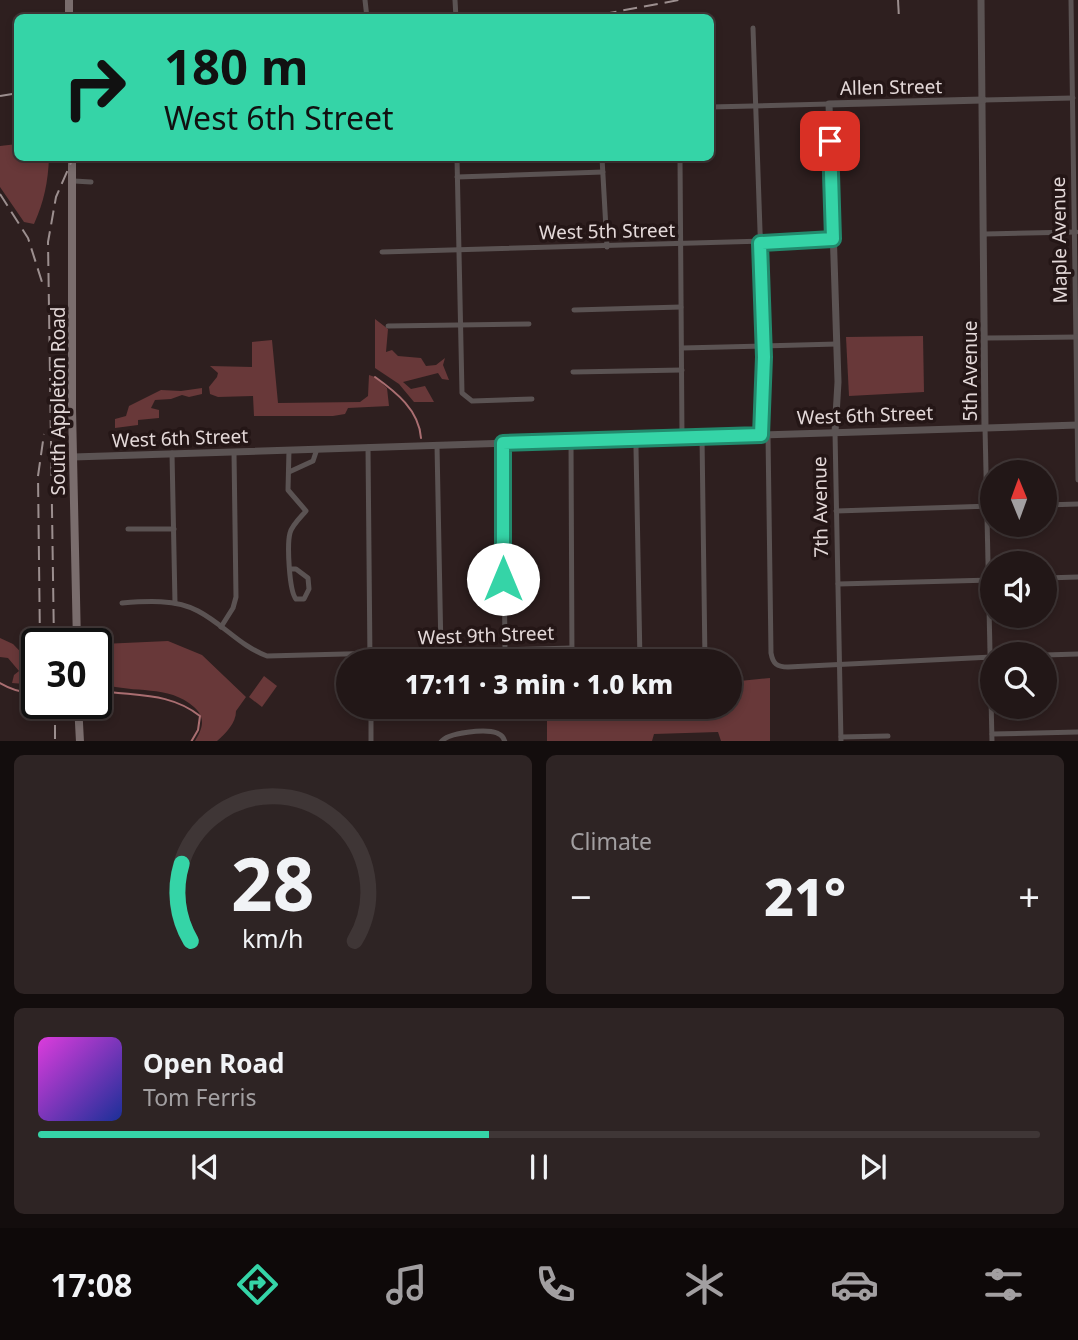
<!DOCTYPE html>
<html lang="en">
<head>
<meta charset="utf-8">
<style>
  body { margin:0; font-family:"Noto Sans",sans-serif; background:#2e2424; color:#f1f3f6; height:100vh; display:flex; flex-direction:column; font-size:26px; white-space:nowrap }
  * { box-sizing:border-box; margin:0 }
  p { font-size:23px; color:#a29fa1 }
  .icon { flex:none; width:38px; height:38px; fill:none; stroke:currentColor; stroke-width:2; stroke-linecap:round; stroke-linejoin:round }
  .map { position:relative; height:741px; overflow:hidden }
  .side { display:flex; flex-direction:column; gap:14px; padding:14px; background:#130d0d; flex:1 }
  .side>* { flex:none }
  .hud { position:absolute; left:14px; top:14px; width:700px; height:147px; border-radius:10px; box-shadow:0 4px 10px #0003,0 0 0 2px #3f3636; background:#35d4a7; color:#111; overflow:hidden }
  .needle { width:46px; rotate:359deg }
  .fabs { position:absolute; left:980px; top:460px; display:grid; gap:14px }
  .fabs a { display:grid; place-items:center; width:77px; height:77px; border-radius:50%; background:#221717; box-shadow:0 4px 10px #0003,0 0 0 2px #3f3636; font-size:35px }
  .speed { position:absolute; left:21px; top:628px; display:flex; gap:14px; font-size:35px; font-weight:700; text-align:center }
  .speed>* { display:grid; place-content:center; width:91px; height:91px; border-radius:50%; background:#221717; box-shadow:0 4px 10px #0003,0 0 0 2px #3f3636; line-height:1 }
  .speed .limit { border:4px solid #111; border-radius:10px; background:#fff; color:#111 }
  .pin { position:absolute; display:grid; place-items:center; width:60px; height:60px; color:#fff; margin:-30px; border-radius:14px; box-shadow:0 4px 10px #0006 }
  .me { position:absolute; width:77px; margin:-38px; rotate:0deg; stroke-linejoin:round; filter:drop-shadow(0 0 5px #0008) }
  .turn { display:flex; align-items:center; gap:24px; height:147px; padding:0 35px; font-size:32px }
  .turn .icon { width:91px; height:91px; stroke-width:2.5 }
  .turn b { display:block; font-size:49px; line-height:60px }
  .big { font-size:52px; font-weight:800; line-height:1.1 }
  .side .tile { flex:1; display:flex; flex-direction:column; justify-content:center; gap:10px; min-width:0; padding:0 24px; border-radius:10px; background:#2e2424 }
  .side .dial { align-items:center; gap:0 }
  .dial svg { height:182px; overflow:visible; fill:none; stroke:#3f3636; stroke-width:7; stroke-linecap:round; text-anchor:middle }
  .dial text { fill:#f1f3f6; stroke:none }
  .song { display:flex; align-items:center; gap:21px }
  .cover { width:84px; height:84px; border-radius:10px; background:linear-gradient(135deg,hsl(300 70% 55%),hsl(230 70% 35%)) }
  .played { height:7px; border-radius:4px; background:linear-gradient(90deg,#35d4a7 45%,#3f3636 45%) }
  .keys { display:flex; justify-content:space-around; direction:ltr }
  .heat { display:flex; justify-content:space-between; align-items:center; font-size:38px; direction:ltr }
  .side .tiles { flex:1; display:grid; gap:14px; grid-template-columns:1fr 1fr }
  .tile:last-child { grid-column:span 2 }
  .trip { position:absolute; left:336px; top:649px; width:406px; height:70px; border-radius:35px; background:#221717; box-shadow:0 4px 10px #0003,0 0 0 2px #3f3636; font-weight:800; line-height:70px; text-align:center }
  .tab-bar { display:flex; height:112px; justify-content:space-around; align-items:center; background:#0e0909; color:#a29fa1 }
  .tab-bar .icon { width:49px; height:49px }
  .tab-bar .active { color:#35d4a7 }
  .tab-bar b { font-size:32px; color:#f1f3f6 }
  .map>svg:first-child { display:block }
  .green { fill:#683839 }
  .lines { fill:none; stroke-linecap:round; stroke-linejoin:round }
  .stream { stroke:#aa6e71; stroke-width:2 }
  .minor { stroke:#5b5353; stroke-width:5 }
  .tertiary { stroke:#5b5353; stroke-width:7 }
  .secondary { stroke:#7a6d6d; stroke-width:8 }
  .rail { stroke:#9c8f8f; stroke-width:2; stroke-dasharray:14 7; stroke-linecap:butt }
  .route-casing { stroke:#228a6d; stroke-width:18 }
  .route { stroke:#35d4a7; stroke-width:12 }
  .labels { text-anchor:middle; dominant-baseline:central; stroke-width:7; stroke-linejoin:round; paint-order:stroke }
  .street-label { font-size:19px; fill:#e3d8d8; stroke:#241616 }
</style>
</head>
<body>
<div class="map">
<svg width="1078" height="742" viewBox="0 0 1078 742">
  <rect width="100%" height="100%" fill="#2e1f1f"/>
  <g class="green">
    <path d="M17 144 18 158H49C48 182 44 202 34 224L24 222 0 187V146Z"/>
    <polygon points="375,319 388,329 386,352 392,350 398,356 421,358 426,366 436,365 445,358 443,365 449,380 442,379 438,373 403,382 411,389 425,386 434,402 414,402 399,384 375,368"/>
    <polygon points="923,336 924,392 849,396 846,337"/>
    <polygon points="272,340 278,403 360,402 368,396 369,375 375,377 387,388 389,406 348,408 345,414 333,416 254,416 253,396 218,397 210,394 209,387 217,377 218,373 210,366 252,367 252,342"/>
    <polygon points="202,388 202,394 189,397 182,395 171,399 155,400 151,408 159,410 159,418 138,420 138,425 115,428 115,419 126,416 129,406 161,390 181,391"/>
    <polygon points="0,638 13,644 37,669 37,685 12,683 14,675 19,671 8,658 0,657"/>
    <path d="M168 641 202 655 246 697 236 711C236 723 226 733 217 741H195C203 728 206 718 194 707 168 684 134 694 104 684L102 644Z"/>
    <polygon points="264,676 277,686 262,707 249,697"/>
    <polygon points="770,678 770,741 721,741 718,732 654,734 652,741 547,741 547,715 609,713 609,707 658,707 658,712 730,707 730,682"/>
  </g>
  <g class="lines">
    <g class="stream">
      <path d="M375 377C396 392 419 410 421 438"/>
      <path d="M0 683C12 690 23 694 37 692"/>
      <path d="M96 690C134 697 168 691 200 716L198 730 191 742"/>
    </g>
    <g class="minor">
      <polyline points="365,0 367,18"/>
      <polyline points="455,0 456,18"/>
      <polyline points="1071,0 1078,480"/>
      <polyline points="753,28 764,346 761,435"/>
      <polyline points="983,100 1073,98"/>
      <polyline points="710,107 829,104"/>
      <polyline points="457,158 462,393 472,401 532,399"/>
      <polyline points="602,158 607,247"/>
      <polyline points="680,158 682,437"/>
      <polyline points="457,177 603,172"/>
      <polyline points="74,181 91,182"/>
      <polyline points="985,234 1076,232"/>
      <polyline points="382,252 833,239"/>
      <polyline points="574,310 681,307"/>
      <polyline points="388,326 529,324"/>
      <polyline points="985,338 1078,337"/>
      <polyline points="682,348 837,344"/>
      <polyline points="573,372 682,370"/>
      <polyline points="985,427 992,742"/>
      <polyline points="835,432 841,742"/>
      <path d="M768 435 771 653C773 664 777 667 788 667L992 657"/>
      <polyline points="702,436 705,662"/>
      <polyline points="638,439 636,448 640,662"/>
      <polyline points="571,441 572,662"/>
      <polyline points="503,443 505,650"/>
      <polyline points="437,445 441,652"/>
      <polyline points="368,447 370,662"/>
      <path d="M289 450 288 490 306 511C301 517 292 525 290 533 287 544 289 591 296 599H304L309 589 308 578 296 569H290"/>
      <polyline points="172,453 175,603"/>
      <polyline points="289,472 313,461 317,449"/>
      <polyline points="1045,505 1078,504"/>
      <polyline points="836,511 992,506"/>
      <polyline points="128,529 174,529"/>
      <polyline points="1045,578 1078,577"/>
      <polyline points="838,584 992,580"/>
      <path d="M122 603C146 601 176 599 198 611 223 624 240 646 267 656L572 648"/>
      <polyline points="221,627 233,608 236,597 234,452"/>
      <polyline points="1045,655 1078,654"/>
      <polyline points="371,707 371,742"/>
      <polyline points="992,734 1078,732"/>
      <polyline points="841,737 888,736"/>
      <path d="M441 742C448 732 486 729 497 733 503 736 503 737 505 742"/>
    </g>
    <g class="tertiary">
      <polyline points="981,0 985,427"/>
      <polyline points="835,432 838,382 829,104 983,100"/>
      <polyline points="73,457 1078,425"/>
    </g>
    <g class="secondary">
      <polyline points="69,0 69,18"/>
      <polyline points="72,158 72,409 77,644"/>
      <polyline points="78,704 80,742"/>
    </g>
    <g class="rail">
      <polyline points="898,0 899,18"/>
      <polyline points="582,18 679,0"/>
      <polyline points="0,96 18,93"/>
      <polyline points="0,194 28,238 42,282"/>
      <polyline points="40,644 38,476 44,434"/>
      <polyline points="54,644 48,242 56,197 73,158"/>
      <polyline points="55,704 55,742"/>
    </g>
  </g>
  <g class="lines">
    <defs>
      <polyline id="route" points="503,579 503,443 761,435 764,357 760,243 833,239 830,141"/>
    </defs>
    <use href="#route" class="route-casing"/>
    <use href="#route" class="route"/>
  </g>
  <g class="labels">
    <g class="street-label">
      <text transform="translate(891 87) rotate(-1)">Allen Street</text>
      <text transform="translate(607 231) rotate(-1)">West 5th Street</text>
      <text transform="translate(1059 240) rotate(-91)">Maple Avenue</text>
      <text transform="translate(970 371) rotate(-90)">5th Avenue</text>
      <text transform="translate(58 401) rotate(-90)">South Appleton Road</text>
      <text transform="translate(865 415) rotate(-2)">West 6th Street</text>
      <text transform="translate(180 438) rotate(-2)">West 6th Street</text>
      <text transform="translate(820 507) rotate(-91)">7th Avenue</text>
      <text transform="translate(486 635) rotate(-2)">West 9th Street</text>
    </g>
  </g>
</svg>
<div class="fabs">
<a><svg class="needle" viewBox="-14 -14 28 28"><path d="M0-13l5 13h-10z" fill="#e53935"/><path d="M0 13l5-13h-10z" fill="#a29fa1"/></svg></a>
<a><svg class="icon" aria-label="sound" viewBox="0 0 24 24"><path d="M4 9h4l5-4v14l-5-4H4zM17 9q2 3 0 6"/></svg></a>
<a><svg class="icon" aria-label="search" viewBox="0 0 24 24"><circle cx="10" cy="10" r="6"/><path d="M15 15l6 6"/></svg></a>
</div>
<div class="speed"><div class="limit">30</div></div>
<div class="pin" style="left:830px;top:141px;background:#d93025"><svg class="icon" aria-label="arrive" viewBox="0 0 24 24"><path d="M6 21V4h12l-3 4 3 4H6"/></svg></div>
<svg class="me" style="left:503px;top:579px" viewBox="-20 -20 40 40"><circle r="19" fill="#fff"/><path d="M0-13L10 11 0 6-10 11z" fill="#35d4a7"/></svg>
<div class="trip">17:11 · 3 min · 1.0 km</div>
<div class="hud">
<div class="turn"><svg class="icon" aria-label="right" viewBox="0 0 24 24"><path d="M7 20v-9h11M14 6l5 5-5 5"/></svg><div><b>180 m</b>West 6th Street</div></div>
</div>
</div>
<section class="side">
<div class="tiles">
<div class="tile dial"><svg viewBox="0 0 100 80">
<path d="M14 69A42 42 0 1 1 86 69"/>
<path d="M14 69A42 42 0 0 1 10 35" stroke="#35d4a7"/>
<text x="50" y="56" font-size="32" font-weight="700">28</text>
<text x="50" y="72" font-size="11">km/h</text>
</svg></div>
<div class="tile"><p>Climate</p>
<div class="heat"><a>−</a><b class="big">21°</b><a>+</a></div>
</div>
<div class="tile">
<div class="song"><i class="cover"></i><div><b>Open Road</b><p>Tom Ferris</p></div></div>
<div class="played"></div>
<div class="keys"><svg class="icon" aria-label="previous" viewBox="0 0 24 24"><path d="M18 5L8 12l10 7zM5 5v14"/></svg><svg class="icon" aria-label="pause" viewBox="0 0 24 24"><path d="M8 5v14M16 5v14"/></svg><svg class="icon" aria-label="next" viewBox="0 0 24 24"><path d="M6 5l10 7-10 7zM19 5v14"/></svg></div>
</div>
</div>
</section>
<nav class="tab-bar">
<b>17:08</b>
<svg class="icon active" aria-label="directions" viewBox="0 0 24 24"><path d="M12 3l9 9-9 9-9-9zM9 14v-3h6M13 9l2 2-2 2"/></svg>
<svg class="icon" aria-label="music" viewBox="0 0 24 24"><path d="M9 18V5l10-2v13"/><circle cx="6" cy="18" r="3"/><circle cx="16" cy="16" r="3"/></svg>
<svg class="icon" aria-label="phone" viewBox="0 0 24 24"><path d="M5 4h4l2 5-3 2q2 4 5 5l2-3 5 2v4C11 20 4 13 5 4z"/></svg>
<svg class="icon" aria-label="climate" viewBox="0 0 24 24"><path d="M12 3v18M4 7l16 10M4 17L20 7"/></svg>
<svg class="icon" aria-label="car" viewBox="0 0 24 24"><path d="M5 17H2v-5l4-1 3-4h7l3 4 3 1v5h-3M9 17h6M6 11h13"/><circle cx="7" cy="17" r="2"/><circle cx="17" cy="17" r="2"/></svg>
<svg class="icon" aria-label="filters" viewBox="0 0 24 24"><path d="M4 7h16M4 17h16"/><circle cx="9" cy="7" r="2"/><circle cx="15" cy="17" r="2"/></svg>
</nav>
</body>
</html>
